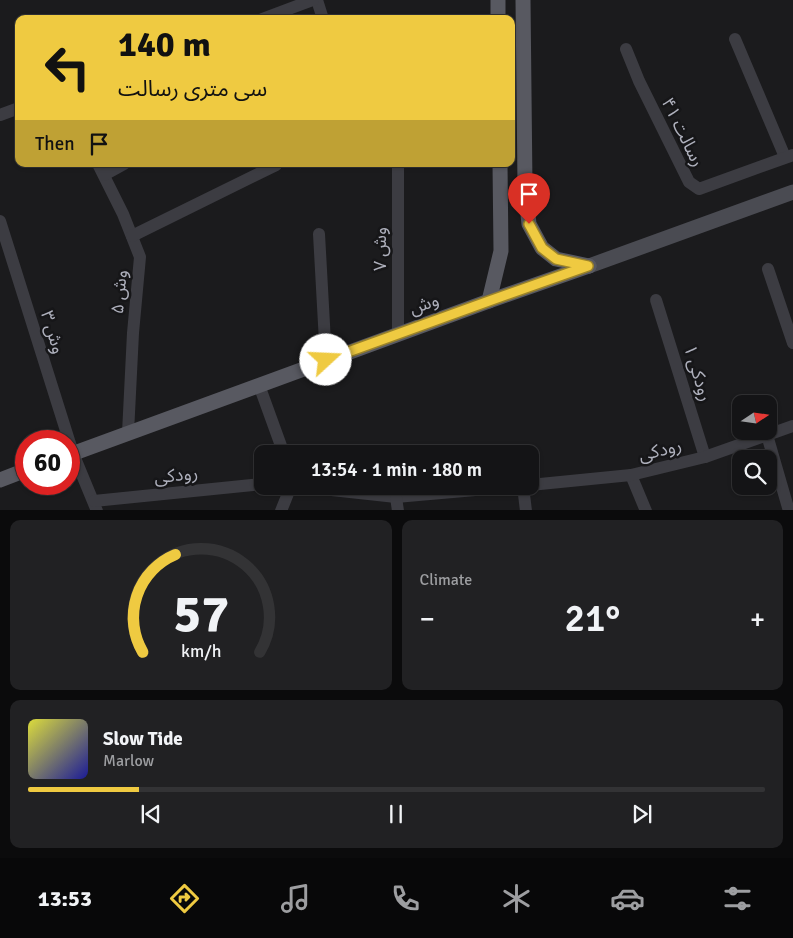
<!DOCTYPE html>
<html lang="en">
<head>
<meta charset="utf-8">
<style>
  body { margin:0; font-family:Signika,"Noto Sans Arabic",sans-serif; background:#212123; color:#f1f3f6; height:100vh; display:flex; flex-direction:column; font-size:19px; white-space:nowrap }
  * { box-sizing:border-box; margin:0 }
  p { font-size:16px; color:#9d9ea1 }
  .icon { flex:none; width:28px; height:28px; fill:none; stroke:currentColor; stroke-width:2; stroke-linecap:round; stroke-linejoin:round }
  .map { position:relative; height:510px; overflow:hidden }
  .sheet { display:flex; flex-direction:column; gap:10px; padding:10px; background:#0b0b0c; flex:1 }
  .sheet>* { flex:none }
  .banner { position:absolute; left:15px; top:15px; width:500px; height:152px; border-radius:10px; box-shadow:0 1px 4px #0004,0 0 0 1px #333335; background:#efca41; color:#111; overflow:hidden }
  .needle { width:32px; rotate:77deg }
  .buttons { position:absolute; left:732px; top:395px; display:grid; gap:10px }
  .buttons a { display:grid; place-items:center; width:45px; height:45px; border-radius:10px; background:#141416; box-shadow:0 1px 4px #0004,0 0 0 1px #333335; font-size:25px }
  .speed { position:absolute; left:15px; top:430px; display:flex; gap:10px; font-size:25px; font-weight:700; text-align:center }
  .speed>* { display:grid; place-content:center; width:65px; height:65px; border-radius:50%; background:#141416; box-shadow:0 1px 4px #0004,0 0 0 1px #333335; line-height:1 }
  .speed .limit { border:8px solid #d22; background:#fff; color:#111 }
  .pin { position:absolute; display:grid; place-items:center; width:42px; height:42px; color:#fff; margin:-51px -21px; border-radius:50% 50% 50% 0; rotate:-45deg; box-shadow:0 0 5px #0007 }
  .pin .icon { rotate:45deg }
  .me { position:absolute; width:55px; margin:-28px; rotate:70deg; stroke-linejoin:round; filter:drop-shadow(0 0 4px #0008) }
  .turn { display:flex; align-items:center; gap:18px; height:105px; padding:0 20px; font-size:22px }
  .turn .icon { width:65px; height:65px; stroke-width:2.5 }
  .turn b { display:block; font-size:35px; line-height:42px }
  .then { display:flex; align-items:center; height:48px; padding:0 20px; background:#0003; gap:10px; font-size:19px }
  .big { font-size:38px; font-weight:600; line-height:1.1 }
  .sheet .widget { flex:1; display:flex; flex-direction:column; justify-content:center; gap:8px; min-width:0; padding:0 18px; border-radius:10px; background:#212123 }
  .sheet .dial { align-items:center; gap:0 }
  .dial svg { height:130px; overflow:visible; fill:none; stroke:#333335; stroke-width:7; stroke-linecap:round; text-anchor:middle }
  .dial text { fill:#f1f3f6; stroke:none }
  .song { display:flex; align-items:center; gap:15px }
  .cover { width:60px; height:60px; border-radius:8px; background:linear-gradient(135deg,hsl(60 70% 55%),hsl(240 70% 35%)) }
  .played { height:5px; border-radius:2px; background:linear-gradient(90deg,#efca41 15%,#333335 15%) }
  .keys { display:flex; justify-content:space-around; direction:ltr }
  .heat { display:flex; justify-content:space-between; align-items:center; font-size:28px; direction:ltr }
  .sheet .tiles { flex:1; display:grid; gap:10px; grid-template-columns:1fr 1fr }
  .widget:last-child { grid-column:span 2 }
  .trip { position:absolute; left:254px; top:445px; width:285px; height:50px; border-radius:10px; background:#141416; box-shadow:0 1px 4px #0004,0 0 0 1px #333335; font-weight:600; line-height:50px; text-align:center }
  .menu { display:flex; height:80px; justify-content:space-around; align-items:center; background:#080809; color:#9d9ea1 }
  .menu .icon { width:35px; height:35px }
  .menu .selected { color:#efca41 }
  .menu b { font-size:22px; color:#f1f3f6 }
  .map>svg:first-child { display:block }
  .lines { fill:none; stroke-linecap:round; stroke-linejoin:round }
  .street { stroke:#3c3c42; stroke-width:12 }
  .secondary { stroke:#4a4b52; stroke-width:15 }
  .primary { stroke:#585961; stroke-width:15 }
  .route-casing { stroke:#9b832a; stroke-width:12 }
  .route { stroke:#efca41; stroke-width:9 }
  .labels { text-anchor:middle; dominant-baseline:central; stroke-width:5; stroke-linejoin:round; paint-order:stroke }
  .street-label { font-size:18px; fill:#aeb0bc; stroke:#161618 }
</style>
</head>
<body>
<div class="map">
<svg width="793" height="511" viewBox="0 0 793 511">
  <rect width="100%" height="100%" fill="#1b1b1d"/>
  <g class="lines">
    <g class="street">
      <polyline points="317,0 323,19"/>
      <polyline points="262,19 313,0"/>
      <polyline points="735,39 785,157"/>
      <polyline points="626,49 639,81 689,182 699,189 793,155"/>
      <polyline points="0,115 19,108"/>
      <polyline points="98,164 123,214 140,257 133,333 128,433"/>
      <polyline points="398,164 398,334"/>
      <polyline points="104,175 124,164"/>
      <polyline points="0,221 73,453 97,511"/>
      <polyline points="319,234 326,360"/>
      <polyline points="132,236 276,165"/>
      <polyline points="768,269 793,343"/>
      <polyline points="656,300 705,457"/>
      <polyline points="259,385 284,454"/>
      <polyline points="767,435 789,511"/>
      <polyline points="631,475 646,511"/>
      <polyline points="530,485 631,475 705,457 793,426"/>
      <polyline points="308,486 313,488 396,497 521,486"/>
      <polyline points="523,486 526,511"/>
      <polyline points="396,497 398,511"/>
      <polyline points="94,501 262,484"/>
      <polyline points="281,511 291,486"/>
    </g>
    <polyline class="secondary" points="589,266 793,192"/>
    <g class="primary">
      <polyline points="498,0 498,19"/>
      <polyline points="523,0 525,185 529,224 542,248 556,259 589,266"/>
      <polyline points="489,301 501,251 500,164"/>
      <polyline points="69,455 489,301 589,266"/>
      <polyline points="0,480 26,470"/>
    </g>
  </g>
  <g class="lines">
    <defs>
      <polyline id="route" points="326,360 489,301 588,266 556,259 542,248 529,224"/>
    </defs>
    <use href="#route" class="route-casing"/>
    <use href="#route" class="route"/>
  </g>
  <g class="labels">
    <g class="street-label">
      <text transform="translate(683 132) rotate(64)">۴۱ رسالت</text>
      <text transform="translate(380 249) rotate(-90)">وش ۷</text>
      <text transform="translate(119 292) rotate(-85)">وش ۵</text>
      <text transform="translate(424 304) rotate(-20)">وش</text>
      <text transform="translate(53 332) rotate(73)">وش ۳</text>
      <text transform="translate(698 373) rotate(73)">رودکی ۱</text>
      <text transform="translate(660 450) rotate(-14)">رودکی</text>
      <text transform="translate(176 475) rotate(-6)">رودکی</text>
    </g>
  </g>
</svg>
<div class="buttons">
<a><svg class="needle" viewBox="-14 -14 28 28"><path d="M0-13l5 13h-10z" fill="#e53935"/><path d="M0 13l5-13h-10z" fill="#9d9ea1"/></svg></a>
<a><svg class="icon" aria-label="search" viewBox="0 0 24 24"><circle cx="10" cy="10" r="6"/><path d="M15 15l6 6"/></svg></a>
</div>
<div class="speed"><div class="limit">60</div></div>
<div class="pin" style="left:529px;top:224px;background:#d93025"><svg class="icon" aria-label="arrive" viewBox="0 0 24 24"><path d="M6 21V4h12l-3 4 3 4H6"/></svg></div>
<svg class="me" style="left:326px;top:360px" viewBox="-20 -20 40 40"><circle r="19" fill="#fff"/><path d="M0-13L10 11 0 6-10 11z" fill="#efca41"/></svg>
<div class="trip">13:54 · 1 min · 180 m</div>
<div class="banner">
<div class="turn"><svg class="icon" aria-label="left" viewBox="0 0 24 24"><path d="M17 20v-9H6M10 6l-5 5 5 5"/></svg><div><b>140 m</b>سی متری رسالت</div></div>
<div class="then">Then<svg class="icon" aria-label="arrive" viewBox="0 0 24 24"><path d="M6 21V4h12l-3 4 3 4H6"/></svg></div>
</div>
</div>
<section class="sheet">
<div class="tiles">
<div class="widget dial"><svg viewBox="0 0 100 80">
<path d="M14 69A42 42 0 1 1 86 69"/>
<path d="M14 69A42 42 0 0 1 34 9" stroke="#efca41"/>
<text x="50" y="56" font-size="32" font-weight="700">57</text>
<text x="50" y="72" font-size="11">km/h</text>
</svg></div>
<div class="widget"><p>Climate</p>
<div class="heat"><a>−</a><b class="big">21°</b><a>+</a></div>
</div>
<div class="widget">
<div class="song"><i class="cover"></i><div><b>Slow Tide</b><p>Marlow</p></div></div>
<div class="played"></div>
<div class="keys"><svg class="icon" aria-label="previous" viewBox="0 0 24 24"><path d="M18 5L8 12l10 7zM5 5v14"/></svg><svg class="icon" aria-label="pause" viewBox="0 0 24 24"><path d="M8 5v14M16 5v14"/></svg><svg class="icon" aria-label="next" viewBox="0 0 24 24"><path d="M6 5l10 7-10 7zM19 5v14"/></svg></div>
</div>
</div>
</section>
<nav class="menu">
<b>13:53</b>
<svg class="icon selected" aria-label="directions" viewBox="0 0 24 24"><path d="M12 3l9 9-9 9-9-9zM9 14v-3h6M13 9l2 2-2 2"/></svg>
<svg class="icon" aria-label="music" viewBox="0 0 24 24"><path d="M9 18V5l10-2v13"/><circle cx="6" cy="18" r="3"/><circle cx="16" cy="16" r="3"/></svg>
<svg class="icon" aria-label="phone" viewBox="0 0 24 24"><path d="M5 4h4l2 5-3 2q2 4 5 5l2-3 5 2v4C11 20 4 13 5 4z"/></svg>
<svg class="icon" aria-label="climate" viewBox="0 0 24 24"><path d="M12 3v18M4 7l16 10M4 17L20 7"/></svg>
<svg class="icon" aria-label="car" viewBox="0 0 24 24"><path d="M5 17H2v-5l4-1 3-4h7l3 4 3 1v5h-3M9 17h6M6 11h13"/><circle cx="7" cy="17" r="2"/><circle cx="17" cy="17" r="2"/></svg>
<svg class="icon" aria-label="filters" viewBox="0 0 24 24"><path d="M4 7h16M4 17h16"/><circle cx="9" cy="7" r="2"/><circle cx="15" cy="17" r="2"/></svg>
</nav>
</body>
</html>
